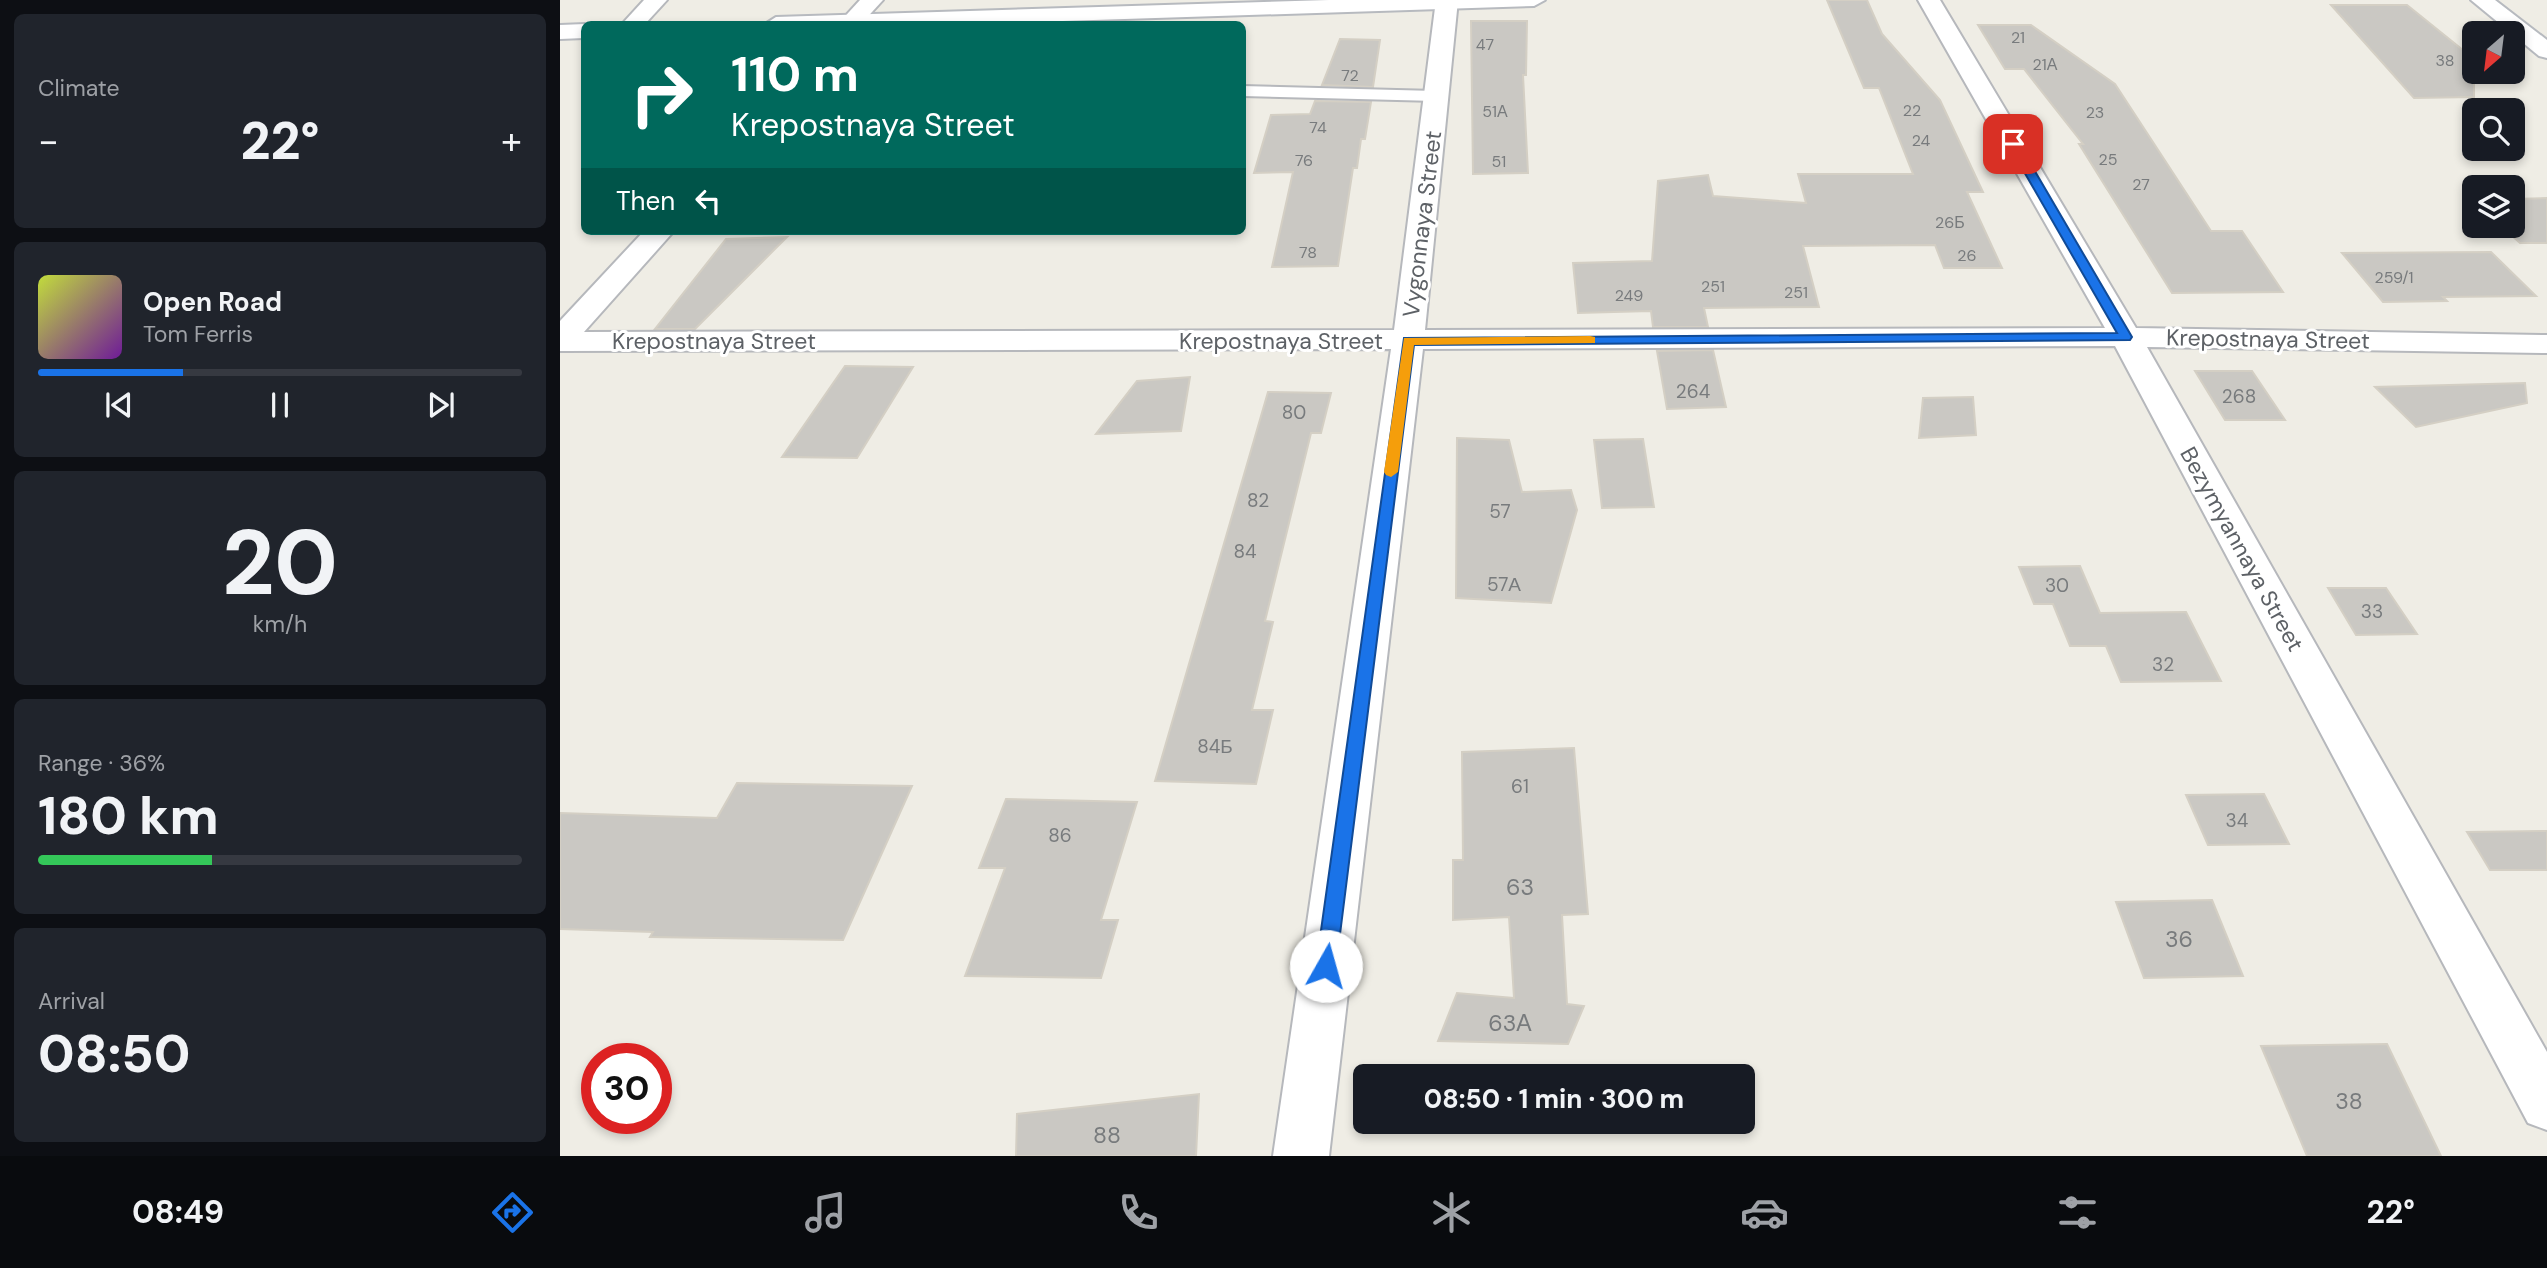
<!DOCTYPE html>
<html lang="en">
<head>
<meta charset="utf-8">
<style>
  body { margin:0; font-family:"DM Sans",sans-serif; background:#20242c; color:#f1f3f6; height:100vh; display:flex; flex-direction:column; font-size:26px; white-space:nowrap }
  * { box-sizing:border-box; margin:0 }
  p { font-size:23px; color:#9ea1a6 }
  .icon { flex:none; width:38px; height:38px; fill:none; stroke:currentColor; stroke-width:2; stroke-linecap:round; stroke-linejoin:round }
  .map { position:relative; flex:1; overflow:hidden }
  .details { display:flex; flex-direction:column; gap:14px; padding:14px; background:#0d0f14; width:560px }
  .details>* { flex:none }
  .top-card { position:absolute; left:21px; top:21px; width:665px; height:214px; border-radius:10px; box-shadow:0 4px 10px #0003; background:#00695c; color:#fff; overflow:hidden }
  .needle { width:46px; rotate:208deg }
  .controls { position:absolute; left:1902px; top:21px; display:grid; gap:14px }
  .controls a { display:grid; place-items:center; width:63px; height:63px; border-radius:10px; background:#171b24; box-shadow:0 4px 10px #0003; font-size:35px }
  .speed { position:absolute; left:21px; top:1043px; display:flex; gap:14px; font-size:35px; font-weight:700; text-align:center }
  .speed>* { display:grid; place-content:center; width:91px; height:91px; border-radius:50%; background:#171b24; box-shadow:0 4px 10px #0003; line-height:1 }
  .speed .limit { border:10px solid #d22; background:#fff; color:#111 }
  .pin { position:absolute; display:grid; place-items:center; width:60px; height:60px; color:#fff; margin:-30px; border-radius:14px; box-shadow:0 4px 10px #0006 }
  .me { position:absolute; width:77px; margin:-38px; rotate:7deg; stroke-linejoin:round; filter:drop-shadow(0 0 5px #0008) }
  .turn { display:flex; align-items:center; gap:24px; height:147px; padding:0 35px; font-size:32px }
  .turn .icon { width:91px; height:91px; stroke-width:2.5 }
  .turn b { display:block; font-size:49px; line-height:60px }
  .then { display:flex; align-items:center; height:66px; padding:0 35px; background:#0003; gap:14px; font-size:26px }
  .big { font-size:52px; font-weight:800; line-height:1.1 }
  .details .widget { flex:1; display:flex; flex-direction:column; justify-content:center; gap:10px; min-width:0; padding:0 24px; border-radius:10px; background:#20242c }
  .details .dial { align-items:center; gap:0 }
  .dial b { font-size:91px; line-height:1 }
  .song { display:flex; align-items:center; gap:21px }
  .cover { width:84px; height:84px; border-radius:10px; background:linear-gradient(135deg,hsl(70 70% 55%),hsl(280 70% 35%)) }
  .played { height:7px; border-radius:4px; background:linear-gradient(90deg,#1a73e8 30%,#363941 30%) }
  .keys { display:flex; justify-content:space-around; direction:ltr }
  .heat { display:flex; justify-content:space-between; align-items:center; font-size:38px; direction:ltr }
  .charge { height:10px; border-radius:5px; background:linear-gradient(90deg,#34c759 36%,#363941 0) }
  .trip { position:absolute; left:793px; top:1064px; width:402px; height:70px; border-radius:10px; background:#171b24; box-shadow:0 4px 10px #0003; font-weight:800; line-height:70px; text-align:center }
  .dock { display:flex; height:112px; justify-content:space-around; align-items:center; background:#090b0e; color:#9ea1a6 }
  .dock .icon { width:49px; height:49px }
  .dock .on { color:#1a73e8 }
  .dock b { font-size:32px; color:#f1f3f6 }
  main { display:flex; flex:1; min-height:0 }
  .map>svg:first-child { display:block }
  .building { fill:#cac8c3; stroke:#d4cfc4; stroke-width:2 }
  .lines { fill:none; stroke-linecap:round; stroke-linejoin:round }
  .lane-casing { stroke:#b6b8bc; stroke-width:4 }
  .street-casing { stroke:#b6b8bc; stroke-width:4 }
  .secondary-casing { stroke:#b7babf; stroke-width:4 }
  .lane { fill:#fff; fill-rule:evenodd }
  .street { fill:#fff; fill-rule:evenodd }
  .secondary { fill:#fff; fill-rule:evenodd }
  .route { fill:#1a73e8; stroke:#114b97; stroke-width:2 }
  .slow { fill:#f59e0b }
  .labels { text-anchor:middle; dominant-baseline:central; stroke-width:6; stroke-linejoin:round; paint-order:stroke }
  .far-number-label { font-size:16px; fill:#787b7d }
  .number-label { font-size:19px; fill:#787b7d }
  .street-label { font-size:23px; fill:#5d6166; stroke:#fff }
  .near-number-label { font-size:23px; fill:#787b7d }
</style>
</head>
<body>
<main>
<section class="details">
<div class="widget"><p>Climate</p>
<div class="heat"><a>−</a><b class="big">22°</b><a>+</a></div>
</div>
<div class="widget">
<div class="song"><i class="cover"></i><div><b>Open Road</b><p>Tom Ferris</p></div></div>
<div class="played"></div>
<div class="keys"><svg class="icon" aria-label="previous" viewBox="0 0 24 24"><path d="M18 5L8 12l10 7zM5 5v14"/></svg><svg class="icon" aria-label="pause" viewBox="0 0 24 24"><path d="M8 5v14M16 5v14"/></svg><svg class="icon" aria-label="next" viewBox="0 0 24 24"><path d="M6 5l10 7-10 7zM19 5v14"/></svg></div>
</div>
<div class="widget dial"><b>20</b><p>km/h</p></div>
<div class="widget"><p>Range · 36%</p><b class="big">180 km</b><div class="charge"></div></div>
<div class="widget"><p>Arrival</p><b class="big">08:50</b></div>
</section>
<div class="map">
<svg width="1987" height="1156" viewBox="0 0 1987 1156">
  <rect width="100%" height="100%" fill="#efede5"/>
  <g class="building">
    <polygon points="1267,0 1307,0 1322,34 1380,100 1423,192 1407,192 1442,268 1384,268 1375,245 1243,246 1259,307 1144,308 1148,327 1093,327 1091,311 1018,313 1013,263 1092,261 1098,181 1148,175 1153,196 1246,203 1238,174 1353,174 1319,88 1304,88"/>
    <polygon points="1771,5 1847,5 1914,59 1914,97 1854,98"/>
    <polygon points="911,21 967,21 966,75 963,75 968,173 913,174"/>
    <polygon points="1418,25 1471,25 1555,84 1651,231 1682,231 1723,292 1612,293 1519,144 1523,144 1464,69 1445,69"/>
    <polygon points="780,39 820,40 813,87 762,85"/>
    <polygon points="755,101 811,102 805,139 801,139 797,168 793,168 778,266 712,267 733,172 694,173 711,115 750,114"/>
    <polygon points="1987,198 1987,243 1960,243 1941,226 1953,226 1953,199"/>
    <polygon points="227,237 135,329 95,329 166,239"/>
    <polygon points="1931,252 1976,296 1883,297 1887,301 1823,302 1782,253"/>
    <polygon points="1153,350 1166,407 1107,409 1097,351"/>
    <polygon points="285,366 353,367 297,458 222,457"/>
    <polygon points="1635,371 1692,371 1725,420 1665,420"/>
    <polygon points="630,377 621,431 536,434 577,381"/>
    <polygon points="1965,383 1967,403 1856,427 1815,387"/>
    <polygon points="708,392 771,393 761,433 751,433 705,621 713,622 692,710 713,710 696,784 595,781"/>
    <polygon points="1413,397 1416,435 1359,438 1363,398"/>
    <polygon points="897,438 949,440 962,492 1011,490 1017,510 991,603 896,598"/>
    <polygon points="1083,439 1094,507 1042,508 1034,440"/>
    <polygon points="1520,566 1540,613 1626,612 1661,681 1561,682 1546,646 1510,646 1493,604 1474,604 1459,567"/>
    <polygon points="1768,588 1826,588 1857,634 1796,635"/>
    <polygon points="1014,748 1028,914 1002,915 1007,1004 1024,1006 1008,1044 878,1041 897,993 954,998 949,917 893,920 893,860 903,860 902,752"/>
    <polygon points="177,783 352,786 283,940 90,937 93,932 0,929 0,813 157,818"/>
    <polygon points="1704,794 1729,844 1648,845 1626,795"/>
    <polygon points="446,799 577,802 541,920 558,920 541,978 405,976 445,868 419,868"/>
    <polygon points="1987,831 1987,870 1930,870 1907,832"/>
    <polygon points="1652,900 1683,976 1584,978 1556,902"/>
    <polygon points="1827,1044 1881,1156 1747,1156 1701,1046"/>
    <polygon points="639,1094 636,1156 456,1156 457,1114"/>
  </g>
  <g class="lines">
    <defs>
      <polygon id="lane" points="682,86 876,91 884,96 876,101 682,96"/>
      <g id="street">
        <polygon points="84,0 107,0 85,24 62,24"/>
        <polygon points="300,0 323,0 301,24 278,24"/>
        <polygon points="876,0 898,0 865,330 1545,328 1358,0 1380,0 1576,328 1987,335 1987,353 1587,347 1987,1052 1987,1130 1968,1123 1555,346 863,349 769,1156 713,1156 831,349 0,351 0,321 84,231 114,231 24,332 834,330"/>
      </g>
      <g id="secondary">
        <polygon points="769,0 985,0 974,6 408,24 205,24 216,17"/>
        <polygon points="1911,0 1935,0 1987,40 1987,58 1979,56"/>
        <polygon points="25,24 24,38 0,39 0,25"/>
      </g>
    </defs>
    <use href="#lane" class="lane-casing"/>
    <use href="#street" class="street-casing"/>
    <use href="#secondary" class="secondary-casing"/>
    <use href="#lane" class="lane"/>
    <use href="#street" class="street"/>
    <use href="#secondary" class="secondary"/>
  </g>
  <polygon class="route" points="1453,141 1459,144 1572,337 1570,340 854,345 776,966 773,972 766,975 759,972 756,966 844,338 1557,333 1448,144"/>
  <polygon class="slow" points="1030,336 1035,337 1035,343 854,345 838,472 831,477 826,475 824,472 844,338"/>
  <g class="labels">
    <g class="far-number-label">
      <text x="1458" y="37">21</text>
      <text x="925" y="44">47</text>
      <text x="1885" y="60">38</text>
      <text x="1485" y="64">21А</text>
      <text x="790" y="75">72</text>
      <text x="1352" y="110">22</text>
      <text x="935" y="111">51А</text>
      <text x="1535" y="112">23</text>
      <text x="758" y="127">74</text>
      <text x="1361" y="140">24</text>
      <text x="1548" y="159">25</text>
      <text x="744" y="160">76</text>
      <text x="939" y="161">51</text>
      <text x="1581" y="184">27</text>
      <text x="1390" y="222">26Б</text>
      <text x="748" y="252">78</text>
      <text x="1407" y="255">26</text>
      <text x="1834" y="277">259/1</text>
      <text x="1153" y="286">251</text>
      <text x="1236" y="292">251</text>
      <text x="1069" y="295">249</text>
    </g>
    <g class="number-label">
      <text x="1133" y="391">264</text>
      <text x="1679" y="396">268</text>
      <text x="734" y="412">80</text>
      <text x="698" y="500">82</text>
      <text x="940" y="511">57</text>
      <text x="685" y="551">84</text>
      <text x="944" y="584">57А</text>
      <text x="1497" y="585">30</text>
      <text x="1812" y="611">33</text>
      <text x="1603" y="664">32</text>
      <text x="655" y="746">84Б</text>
      <text x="960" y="786">61</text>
      <text x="1677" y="820">34</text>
      <text x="500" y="835">86</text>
    </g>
    <g class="street-label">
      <text transform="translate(862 224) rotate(-83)">Vygonnaya Street</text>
      <text transform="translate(1708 339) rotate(1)">Krepostnaya Street</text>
      <text x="154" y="341">Krepostnaya Street</text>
      <text x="721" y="341">Krepostnaya Street</text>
      <text transform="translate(1682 549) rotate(61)">Bezymyannaya Street</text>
    </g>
    <g class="near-number-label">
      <text x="960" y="887">63</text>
      <text x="1619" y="939">36</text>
      <text x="950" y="1023">63А</text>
      <text x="1789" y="1101">38</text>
      <text x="547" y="1135">88</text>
    </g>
  </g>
</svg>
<div class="controls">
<a><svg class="needle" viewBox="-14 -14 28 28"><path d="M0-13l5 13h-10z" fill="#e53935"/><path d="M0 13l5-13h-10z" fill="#9ea1a6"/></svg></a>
<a><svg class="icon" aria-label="search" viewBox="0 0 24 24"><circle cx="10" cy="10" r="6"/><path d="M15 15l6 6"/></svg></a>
<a><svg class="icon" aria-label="layers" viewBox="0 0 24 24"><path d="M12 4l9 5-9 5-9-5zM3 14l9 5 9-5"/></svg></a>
</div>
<div class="speed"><div class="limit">30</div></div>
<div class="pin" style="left:1453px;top:144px;background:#d93025"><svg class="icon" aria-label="arrive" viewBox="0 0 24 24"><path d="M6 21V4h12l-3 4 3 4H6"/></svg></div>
<svg class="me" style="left:766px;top:966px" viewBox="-20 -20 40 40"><circle r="19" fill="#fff"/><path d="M0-13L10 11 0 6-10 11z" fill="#1a73e8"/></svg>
<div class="trip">08:50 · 1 min · 300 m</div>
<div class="top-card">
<div class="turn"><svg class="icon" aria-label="right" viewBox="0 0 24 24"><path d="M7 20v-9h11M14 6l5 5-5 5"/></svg><div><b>110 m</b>Krepostnaya Street</div></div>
<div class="then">Then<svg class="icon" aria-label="left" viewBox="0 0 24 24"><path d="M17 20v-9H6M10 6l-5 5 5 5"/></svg></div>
</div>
</div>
</main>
<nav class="dock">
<b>08:49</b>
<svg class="icon on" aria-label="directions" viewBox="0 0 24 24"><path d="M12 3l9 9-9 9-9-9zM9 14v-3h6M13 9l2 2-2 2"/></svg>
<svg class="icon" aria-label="music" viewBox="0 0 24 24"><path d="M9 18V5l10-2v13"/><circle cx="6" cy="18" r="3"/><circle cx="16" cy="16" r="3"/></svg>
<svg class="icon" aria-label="phone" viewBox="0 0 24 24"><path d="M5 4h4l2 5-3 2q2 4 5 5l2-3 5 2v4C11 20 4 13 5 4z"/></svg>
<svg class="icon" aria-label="climate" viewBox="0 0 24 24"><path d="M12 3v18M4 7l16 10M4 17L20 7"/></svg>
<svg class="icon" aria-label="car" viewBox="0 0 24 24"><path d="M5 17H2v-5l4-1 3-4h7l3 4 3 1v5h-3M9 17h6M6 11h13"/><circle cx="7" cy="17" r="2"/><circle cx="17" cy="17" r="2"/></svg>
<svg class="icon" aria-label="filters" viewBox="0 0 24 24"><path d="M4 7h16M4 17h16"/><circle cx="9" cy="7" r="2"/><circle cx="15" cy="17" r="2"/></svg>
<b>22°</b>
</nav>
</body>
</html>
